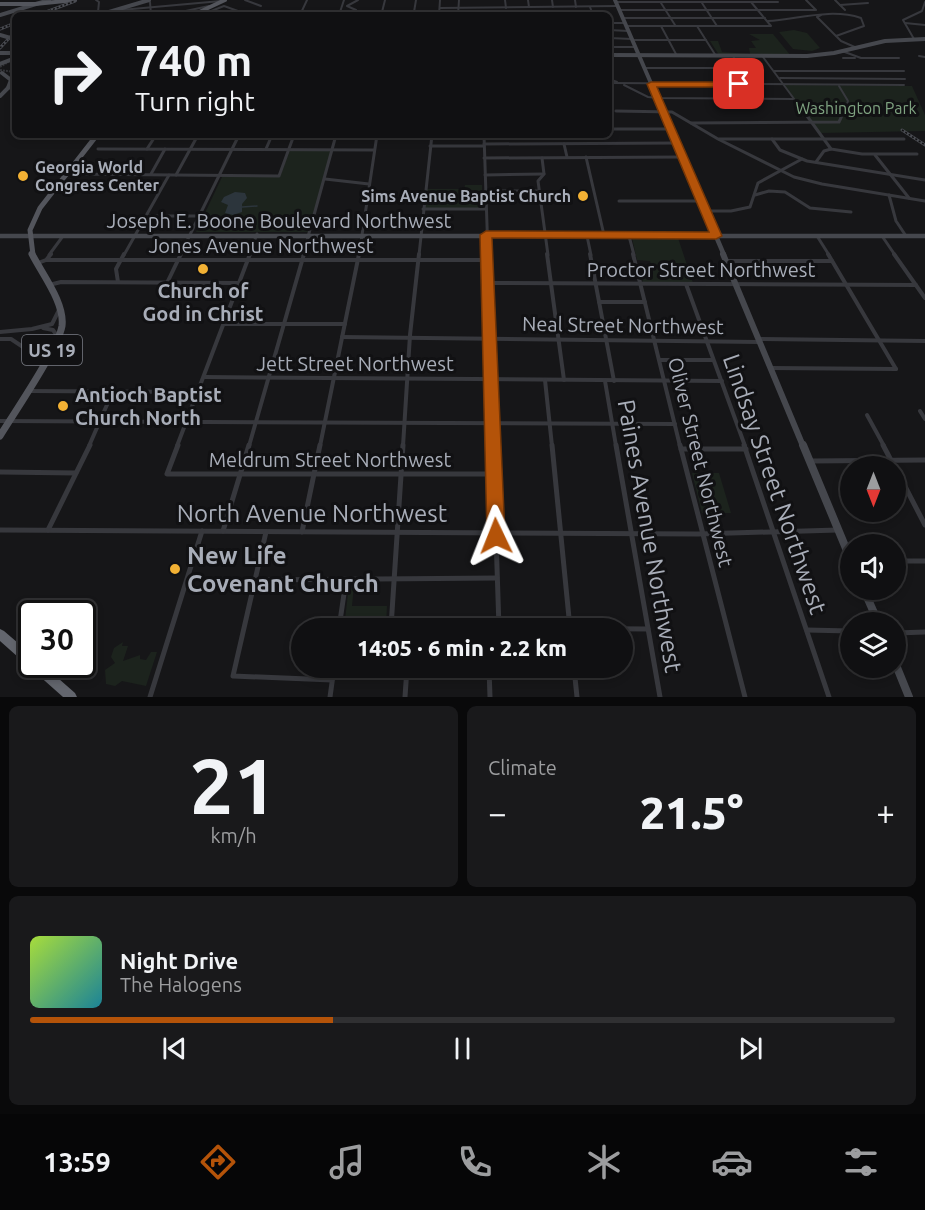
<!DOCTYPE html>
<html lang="en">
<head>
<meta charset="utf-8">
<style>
  body { margin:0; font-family:Ubuntu,sans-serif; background:#19191b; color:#f1f3f6; height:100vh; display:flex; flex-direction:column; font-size:22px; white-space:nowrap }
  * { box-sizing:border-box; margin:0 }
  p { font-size:20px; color:#9c9d9f }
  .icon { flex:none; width:33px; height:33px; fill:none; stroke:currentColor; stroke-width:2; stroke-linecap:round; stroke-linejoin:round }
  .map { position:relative; height:697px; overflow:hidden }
  .side { display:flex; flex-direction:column; gap:9px; padding:9px; background:#09090a; flex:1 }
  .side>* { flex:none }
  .hud { position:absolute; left:12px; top:12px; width:600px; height:126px; border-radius:9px; box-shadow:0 3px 9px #0003,0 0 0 2px #303032; background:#101012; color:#f1f3f6; overflow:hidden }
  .needle { width:39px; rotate:180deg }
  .tools { position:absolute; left:840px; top:456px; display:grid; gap:12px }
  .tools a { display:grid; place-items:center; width:66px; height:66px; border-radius:50%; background:#101012; box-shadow:0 3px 9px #0003,0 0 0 2px #303032; font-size:30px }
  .speed { position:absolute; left:18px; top:600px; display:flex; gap:12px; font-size:30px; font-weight:700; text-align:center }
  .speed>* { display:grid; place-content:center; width:78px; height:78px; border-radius:50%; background:#101012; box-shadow:0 3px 9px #0003,0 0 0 2px #303032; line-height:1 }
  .speed .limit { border:3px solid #111; border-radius:9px; background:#fff; color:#111 }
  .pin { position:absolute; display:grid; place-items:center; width:51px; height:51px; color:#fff; margin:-26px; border-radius:12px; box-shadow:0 3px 9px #0006 }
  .me { position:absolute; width:66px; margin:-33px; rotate:358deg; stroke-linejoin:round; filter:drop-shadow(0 0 4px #0008) }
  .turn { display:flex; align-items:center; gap:21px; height:126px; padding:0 24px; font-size:27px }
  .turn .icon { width:78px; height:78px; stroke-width:2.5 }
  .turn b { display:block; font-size:42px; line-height:51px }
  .big { font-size:45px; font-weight:800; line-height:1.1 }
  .side .tile { flex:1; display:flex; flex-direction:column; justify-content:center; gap:9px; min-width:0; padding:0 21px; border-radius:9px; background:#19191b }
  .side .dial { align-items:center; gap:0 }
  .dial b { font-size:78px; line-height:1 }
  .song { display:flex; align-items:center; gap:18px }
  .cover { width:72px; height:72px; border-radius:9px; background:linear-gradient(135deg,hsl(80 70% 55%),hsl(190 70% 35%)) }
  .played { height:6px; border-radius:3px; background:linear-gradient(90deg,#b45309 35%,#303032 35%) }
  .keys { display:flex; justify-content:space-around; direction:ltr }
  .heat { display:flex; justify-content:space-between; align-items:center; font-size:33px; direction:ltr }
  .side .tiles { flex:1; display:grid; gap:9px; grid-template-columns:1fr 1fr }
  .tile:last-child { grid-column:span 2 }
  .trip { position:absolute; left:291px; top:618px; width:342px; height:60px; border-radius:30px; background:#101012; box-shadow:0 3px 9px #0003,0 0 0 2px #303032; font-weight:800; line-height:60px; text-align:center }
  .tabs { display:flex; height:96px; justify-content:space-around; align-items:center; background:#060607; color:#9c9d9f }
  .tabs .icon { width:42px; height:42px }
  .tabs .active { color:#b45309 }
  .tabs b { font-size:27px; color:#f1f3f6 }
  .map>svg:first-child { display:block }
  .green { fill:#1c231d }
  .water { fill:#2c353c }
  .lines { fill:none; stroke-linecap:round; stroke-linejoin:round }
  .stream { stroke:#2c353c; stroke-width:1.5 }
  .street-tunnel { stroke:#333438; stroke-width:2; stroke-dasharray:2 1; stroke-linecap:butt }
  .street-far3 { stroke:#37383d; stroke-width:2 }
  .street-far2 { stroke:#37383d; stroke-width:3 }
  .street-far1 { stroke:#37383d; stroke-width:4 }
  .street { stroke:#37383d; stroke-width:5 }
  .secondary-far3 { stroke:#45474d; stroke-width:4 }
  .secondary-far2 { stroke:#45474d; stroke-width:4.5 }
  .secondary-far1 { stroke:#45474d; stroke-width:6 }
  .secondary { stroke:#45474d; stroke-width:8 }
  .primary-far2 { stroke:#53555c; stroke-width:4 }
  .primary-far1 { stroke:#53555c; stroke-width:5 }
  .primary { stroke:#53555c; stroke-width:7 }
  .highway { fill:#63666e; fill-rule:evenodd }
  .rail-casing { stroke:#4a4c52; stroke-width:3 }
  .rail { stroke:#111113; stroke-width:1.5; stroke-dasharray:2; stroke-linecap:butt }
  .secondary-bridge { stroke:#45474d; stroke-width:4 }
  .route { fill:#b45309; stroke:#753606; stroke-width:1.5 }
  .poi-dot { fill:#f2b134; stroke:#111113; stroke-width:2 }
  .labels { text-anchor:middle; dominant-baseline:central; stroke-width:6; stroke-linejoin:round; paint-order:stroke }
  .far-park-label { font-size:16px; fill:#7fa381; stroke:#111113 }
  .far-poi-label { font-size:16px; font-weight:bold; fill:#a8adb8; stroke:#111113; text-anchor:start }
  .shield { fill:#111113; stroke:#7b7e86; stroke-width:1.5 }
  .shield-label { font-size:18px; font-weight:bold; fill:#a8adb8 }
  .street-label { font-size:20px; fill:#a8adb8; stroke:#111113 }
  .poi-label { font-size:20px; font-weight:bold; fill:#a8adb8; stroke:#111113 }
  .near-street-label { font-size:24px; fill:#a8adb8; stroke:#111113 }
  .near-poi-label { font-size:24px; font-weight:bold; fill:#a8adb8; stroke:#111113; text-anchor:start }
</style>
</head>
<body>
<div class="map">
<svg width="925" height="697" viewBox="0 0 925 697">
  <rect width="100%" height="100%" fill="#161618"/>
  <g class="green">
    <polygon points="794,30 807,33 820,48 812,51 793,49 779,32"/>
    <polygon points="749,34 773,34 791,56 719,55 710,41 718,41 722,52 750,54 749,48 756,48 751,41 760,40"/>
    <polygon points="784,85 912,86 925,115 925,131 820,133"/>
    <polygon points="290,150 331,151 309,232 196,232 222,177 280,176"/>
    <polygon points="465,185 482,185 482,208 425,208 427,189 464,189"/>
    <polygon points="632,238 678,238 693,283 643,283 641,274 653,274 650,261 637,260"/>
    <polygon points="692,473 719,473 731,513 702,513"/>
    <polygon points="349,585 354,585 352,606 387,606 386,628 344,628"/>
    <polygon points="123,642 122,646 128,646 123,661 140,655 140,659 146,660 151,652 157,652 146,686 122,681 115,686 106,684 105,670 115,663 111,657 114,648"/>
  </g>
  <polygon class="water" points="235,192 245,193 247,198 242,204 242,212 233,215 225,213 228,205 221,202 224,197"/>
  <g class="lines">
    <polyline class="stream" points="242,207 257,206"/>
    <g class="street-tunnel">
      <polyline points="0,67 12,60"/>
      <polyline points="0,70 14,72"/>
    </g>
    <g class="street-far3">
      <polyline points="96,0 99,2 98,12"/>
      <polyline points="147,0 150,2 151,15"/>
      <polyline points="245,0 261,6"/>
      <polyline points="505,0 506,8"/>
      <polyline points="528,0 529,7"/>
      <polyline points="552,0 553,7"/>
      <polyline points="575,0 576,7"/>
      <polyline points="806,0 816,10"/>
      <polyline points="835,0 845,10"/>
      <polyline points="616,2 778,2"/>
      <polyline points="661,3 675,25"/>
      <polyline points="702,3 717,26"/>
      <polyline points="840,5 868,3"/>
      <polyline points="590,7 593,15"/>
      <polyline points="440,8 617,6"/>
      <polyline points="121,10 221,1"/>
      <polyline points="356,10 347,6 358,0"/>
      <polyline points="619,10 815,10"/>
      <polyline points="301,12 439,12"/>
      <polyline points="382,12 385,0"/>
      <polyline points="414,12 416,0"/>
      <polyline points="66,15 107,11"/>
      <polyline points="167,15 209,6"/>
      <polyline points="201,15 224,6 249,15"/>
      <polyline points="300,15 307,0"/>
      <polyline points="339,15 344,0"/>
      <polyline points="439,15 440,0"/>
      <polyline points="458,15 459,0"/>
      <polyline points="821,15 817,17 841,41 857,48"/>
      <polyline points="623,18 765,18"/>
      <path d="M768 21C798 19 831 8 861 18L864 26 836 36"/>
      <polyline points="609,23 625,23"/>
      <polyline points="905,23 925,25"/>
      <polyline points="626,26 771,26 751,2"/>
      <polyline points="661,26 677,56"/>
      <polyline points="697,26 716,56"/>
      <polyline points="609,30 628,31"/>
      <polyline points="609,38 632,39"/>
      <polyline points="914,39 903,20 922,11 925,2"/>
      <polyline points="633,40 706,40"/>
      <polyline points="609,47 636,47"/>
      <polyline points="842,51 861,58 899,58"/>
      <polyline points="733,56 751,85"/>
      <polyline points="919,56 925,57"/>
      <polyline points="763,57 803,111"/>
      <polyline points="843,58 855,58"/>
      <polyline points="645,68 725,68"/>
      <polyline points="774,71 904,71"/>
      <polyline points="780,78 905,79"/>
      <polyline points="609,79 617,82"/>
      <polyline points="609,83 904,85"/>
      <polyline points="624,85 648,97 658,98 793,99"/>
      <polyline points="839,86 848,101 844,111"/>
    </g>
    <g class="street-far2">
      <polyline points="802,109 831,149 862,154 917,154"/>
      <polyline points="616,111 672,112 718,139 794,177 822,184 925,201"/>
      <polyline points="691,123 839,122 845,109"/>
      <polyline points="609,129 671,129"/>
      <polyline points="484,135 488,255"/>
      <polyline points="501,135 528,138 549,135"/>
      <polyline points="560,135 582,137 582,135"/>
      <polyline points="719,139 904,139"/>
      <polyline points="772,139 780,150 807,161 925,180"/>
      <polyline points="484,144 677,143"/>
      <polyline points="564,144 567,157"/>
      <polyline points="430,146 484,146"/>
      <polyline points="98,149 374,150"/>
      <polyline points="147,149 156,135"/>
      <polyline points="266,149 272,135"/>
      <polyline points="875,155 909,198"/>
      <polyline points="586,157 604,235"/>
      <polyline points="484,158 683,157"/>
      <polyline points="542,158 544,174 538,181 548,255"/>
      <polyline points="816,162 824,151 831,149"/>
      <polyline points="67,174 279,176 294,135"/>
      <polyline points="151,174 165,149"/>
      <polyline points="176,175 198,135"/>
      <polyline points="485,175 544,174"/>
      <polyline points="325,179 369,184"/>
      <polyline points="485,191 539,191"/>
      <polyline points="755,195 769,191 785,192 810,208 851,212"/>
      <polyline points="889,195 896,221 906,236"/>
      <polyline points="619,201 701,201"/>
      <polyline points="423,209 485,209"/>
      <polyline points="705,211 731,211 750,207 758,183 802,159"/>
      <polyline points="147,216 200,216"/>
      <polyline points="587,236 591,255"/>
      <polyline points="629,236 634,255"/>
      <polyline points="817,236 829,255"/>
      <polyline points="882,236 895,255"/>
      <polyline points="49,255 63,236"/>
      <polyline points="124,255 169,175"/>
      <polyline points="180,255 239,135"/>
      <polyline points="249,255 257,234"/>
      <polyline points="303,255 336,135"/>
      <polyline points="359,255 377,135"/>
      <polyline points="419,255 432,135"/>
    </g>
    <g class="street-far1">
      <polyline points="488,254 493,446"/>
      <polyline points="547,254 564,380"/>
      <polyline points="590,254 614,381"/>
      <polyline points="633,254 680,446"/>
      <polyline points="828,254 896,369"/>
      <polyline points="894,254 925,298"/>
      <polyline points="47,259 51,254"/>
      <polyline points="727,261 832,261"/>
      <polyline points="38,263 46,260 486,260"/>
      <polyline points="118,282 116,269 124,254"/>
      <polyline points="167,283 181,254"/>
      <polyline points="487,283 916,285"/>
      <polyline points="686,284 745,446"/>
      <polyline points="49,285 61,282 239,283"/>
      <polyline points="599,302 645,302"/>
      <polyline points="225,324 345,324"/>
      <polyline points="43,328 53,330 58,337"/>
      <polyline points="0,332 32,329 52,324 59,310"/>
      <polyline points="342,337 759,342"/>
      <polyline points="0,339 11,339 29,351 51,352"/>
      <polyline points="759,339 925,341"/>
      <polyline points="660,360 713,360"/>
      <polyline points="771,368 896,369"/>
      <polyline points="205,377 722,381"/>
      <polyline points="545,380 552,446"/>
      <polyline points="605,381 616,446"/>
      <polyline points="29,391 199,392"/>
      <polyline points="920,411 925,419"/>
      <polyline points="867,415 884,446"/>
      <polyline points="0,421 675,424"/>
      <polyline points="89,446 113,391"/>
      <polyline points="177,446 250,254"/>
      <polyline points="249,446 304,254"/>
      <polyline points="320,446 359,254"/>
      <polyline points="403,446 410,335 419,254"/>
    </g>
    <g class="street">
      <polyline points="178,445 167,474 494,474"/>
      <polyline points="403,445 391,627 648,629"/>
      <polyline points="493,445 499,628"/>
      <polyline points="552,445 570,628"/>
      <polyline points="616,445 660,697"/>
      <polyline points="680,445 745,697"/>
      <polyline points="744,445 829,697"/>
      <polyline points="883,445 894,466"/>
      <polyline points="681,449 746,449"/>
      <polyline points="811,461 925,460"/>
      <polyline points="896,469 925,525"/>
      <polyline points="0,472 76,473"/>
      <polyline points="0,530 698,534 838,530"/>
      <polyline points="48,530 90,445"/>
      <polyline points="223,531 249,445"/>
      <polyline points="266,532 233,676 332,680"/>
      <polyline points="302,532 320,445"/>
      <polyline points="896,561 925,561"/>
      <polyline points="255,580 497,578"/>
      <polyline points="339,628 346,580"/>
      <polyline points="807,630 850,631"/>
      <polyline points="896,633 925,632"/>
      <polyline points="489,668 490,697"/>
      <polyline points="574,668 577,697"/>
      <polyline points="150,697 202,531"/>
      <polyline points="330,697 334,668"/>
      <polyline points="405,697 407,668"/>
    </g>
    <g class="secondary-far3">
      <polyline points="615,0 663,111"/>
      <polyline points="0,15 49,0"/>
      <polyline points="99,15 149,0"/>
      <polyline points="0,53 15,53"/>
      <polyline points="609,55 807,56 834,53 885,41 925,39"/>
      <polyline points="0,96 8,88"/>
    </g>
    <g class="secondary-far2">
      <polyline points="662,109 724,255"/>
      <polyline points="0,236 925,236"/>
    </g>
    <polyline class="secondary-far1" points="723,254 803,446"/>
    <g class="secondary">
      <polyline points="803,445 850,558"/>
      <polyline points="864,590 878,622"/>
      <polyline points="896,665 909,697"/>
    </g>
    <g class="primary-far2">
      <polyline points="0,4 35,4 75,0"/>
      <polyline points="193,15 225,0"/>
    </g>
    <polyline class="primary-far1" points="33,255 30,230 40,208 97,135"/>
    <path class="primary" d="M0 436C14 413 58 349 62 326 65 303 42 274 32 254"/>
    <polygon class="highway" points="0,629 4,631 32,655 32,664 42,664 75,693 77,697 63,697 0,641"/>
    <defs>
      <g id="rail">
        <polyline points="38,15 75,1"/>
        <polyline points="0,29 15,23"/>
        <polyline points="0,48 15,32"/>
        <polyline points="902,130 925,145"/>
      </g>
    </defs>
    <use href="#rail" class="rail-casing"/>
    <use href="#rail" class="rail"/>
    <g class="secondary-bridge">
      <polyline points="0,35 14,39"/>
      <polyline points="0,64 15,58"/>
      <polyline points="2,73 11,80 8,88"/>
    </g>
  </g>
  <polygon class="route" points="651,82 739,82 743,84 739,87 657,87 722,236 716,239 492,238 505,536 502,541 496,543 490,541 487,536 480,235 486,231 709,232 647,84"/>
  <g class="poi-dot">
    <circle cx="23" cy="176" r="6"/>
    <circle cx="583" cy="196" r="6"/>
    <circle cx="203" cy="269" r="6"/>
    <circle cx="63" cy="406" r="6"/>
    <circle cx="175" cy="569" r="6"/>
  </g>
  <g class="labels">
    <g class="far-park-label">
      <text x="856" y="108">Washington Park</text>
    </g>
    <g class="far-poi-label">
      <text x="35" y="167">Georgia World<tspan x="35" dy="18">Congress Center</tspan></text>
      <text x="571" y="196" text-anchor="end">Sims Avenue Baptist Church</text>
    </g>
    <rect class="shield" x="22" y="335" width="60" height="30" rx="4.5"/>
    <g class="shield-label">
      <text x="52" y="350">US 19</text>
    </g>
    <g class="street-label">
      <text x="279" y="220">Joseph E. Boone Boulevard Northwest</text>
      <text x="261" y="245">Jones Avenue Northwest</text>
      <text x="701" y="269">Proctor Street Northwest</text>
      <text transform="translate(623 325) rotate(1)">Neal Street Northwest</text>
      <text x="355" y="363">Jett Street Northwest</text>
      <text x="330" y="459">Meldrum Street Northwest</text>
      <text transform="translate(701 462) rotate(76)">Oliver Street Northwest</text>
    </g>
    <g class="poi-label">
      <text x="203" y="290">Church of<tspan x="203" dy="23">God in Christ</tspan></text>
      <text x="75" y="394" text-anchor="start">Antioch Baptist<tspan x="75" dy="23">Church North</tspan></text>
    </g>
    <g class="near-street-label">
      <text transform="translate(775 484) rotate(71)">Lindsay Street Northwest</text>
      <text x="312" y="513">North Avenue Northwest</text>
      <text transform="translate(650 536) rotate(80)">Paines Avenue Northwest</text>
    </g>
    <g class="near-poi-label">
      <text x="187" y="555">New Life<tspan x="187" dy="28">Covenant Church</tspan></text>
    </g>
  </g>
</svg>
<div class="tools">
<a><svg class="needle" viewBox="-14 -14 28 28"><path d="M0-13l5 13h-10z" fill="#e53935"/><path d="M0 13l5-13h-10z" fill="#9c9d9f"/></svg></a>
<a><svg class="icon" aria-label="sound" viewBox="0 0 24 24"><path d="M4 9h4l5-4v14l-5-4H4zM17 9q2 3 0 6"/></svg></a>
<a><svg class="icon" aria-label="layers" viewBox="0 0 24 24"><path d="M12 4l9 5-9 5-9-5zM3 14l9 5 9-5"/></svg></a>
</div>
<div class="speed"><div class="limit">30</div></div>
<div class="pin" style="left:739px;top:84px;background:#d93025"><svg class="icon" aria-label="arrive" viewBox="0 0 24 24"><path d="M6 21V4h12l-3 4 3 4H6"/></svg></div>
<svg class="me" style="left:496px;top:536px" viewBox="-20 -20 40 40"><path d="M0-17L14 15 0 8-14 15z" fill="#b45309" stroke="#fff" stroke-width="4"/></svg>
<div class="trip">14:05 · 6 min · 2.2 km</div>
<div class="hud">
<div class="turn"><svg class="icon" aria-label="right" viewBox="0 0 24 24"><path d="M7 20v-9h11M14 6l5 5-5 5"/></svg><div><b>740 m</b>Turn right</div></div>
</div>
</div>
<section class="side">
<div class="tiles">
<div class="tile dial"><b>21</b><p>km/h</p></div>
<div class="tile"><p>Climate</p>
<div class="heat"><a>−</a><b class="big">21.5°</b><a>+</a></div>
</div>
<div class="tile">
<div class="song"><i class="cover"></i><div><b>Night Drive</b><p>The Halogens</p></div></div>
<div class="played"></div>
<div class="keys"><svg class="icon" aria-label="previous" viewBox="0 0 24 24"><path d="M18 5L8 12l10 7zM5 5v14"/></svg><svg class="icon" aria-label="pause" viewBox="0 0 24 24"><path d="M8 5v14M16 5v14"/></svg><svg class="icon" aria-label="next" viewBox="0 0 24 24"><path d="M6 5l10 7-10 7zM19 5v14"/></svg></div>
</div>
</div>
</section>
<nav class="tabs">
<b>13:59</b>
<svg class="icon active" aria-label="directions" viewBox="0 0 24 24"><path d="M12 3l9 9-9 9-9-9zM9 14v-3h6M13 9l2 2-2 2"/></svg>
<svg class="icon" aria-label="music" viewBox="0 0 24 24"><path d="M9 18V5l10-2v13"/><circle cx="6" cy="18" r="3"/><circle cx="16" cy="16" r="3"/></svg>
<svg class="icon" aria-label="phone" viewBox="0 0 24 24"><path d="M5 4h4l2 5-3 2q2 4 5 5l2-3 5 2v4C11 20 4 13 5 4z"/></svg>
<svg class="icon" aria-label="climate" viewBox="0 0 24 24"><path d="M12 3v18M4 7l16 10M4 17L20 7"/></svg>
<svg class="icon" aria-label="car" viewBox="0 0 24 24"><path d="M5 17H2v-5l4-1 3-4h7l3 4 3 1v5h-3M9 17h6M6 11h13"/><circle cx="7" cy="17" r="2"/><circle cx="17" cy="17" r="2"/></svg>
<svg class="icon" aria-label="filters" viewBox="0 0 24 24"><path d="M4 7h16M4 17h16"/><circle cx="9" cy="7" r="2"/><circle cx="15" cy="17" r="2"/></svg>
</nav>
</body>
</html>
